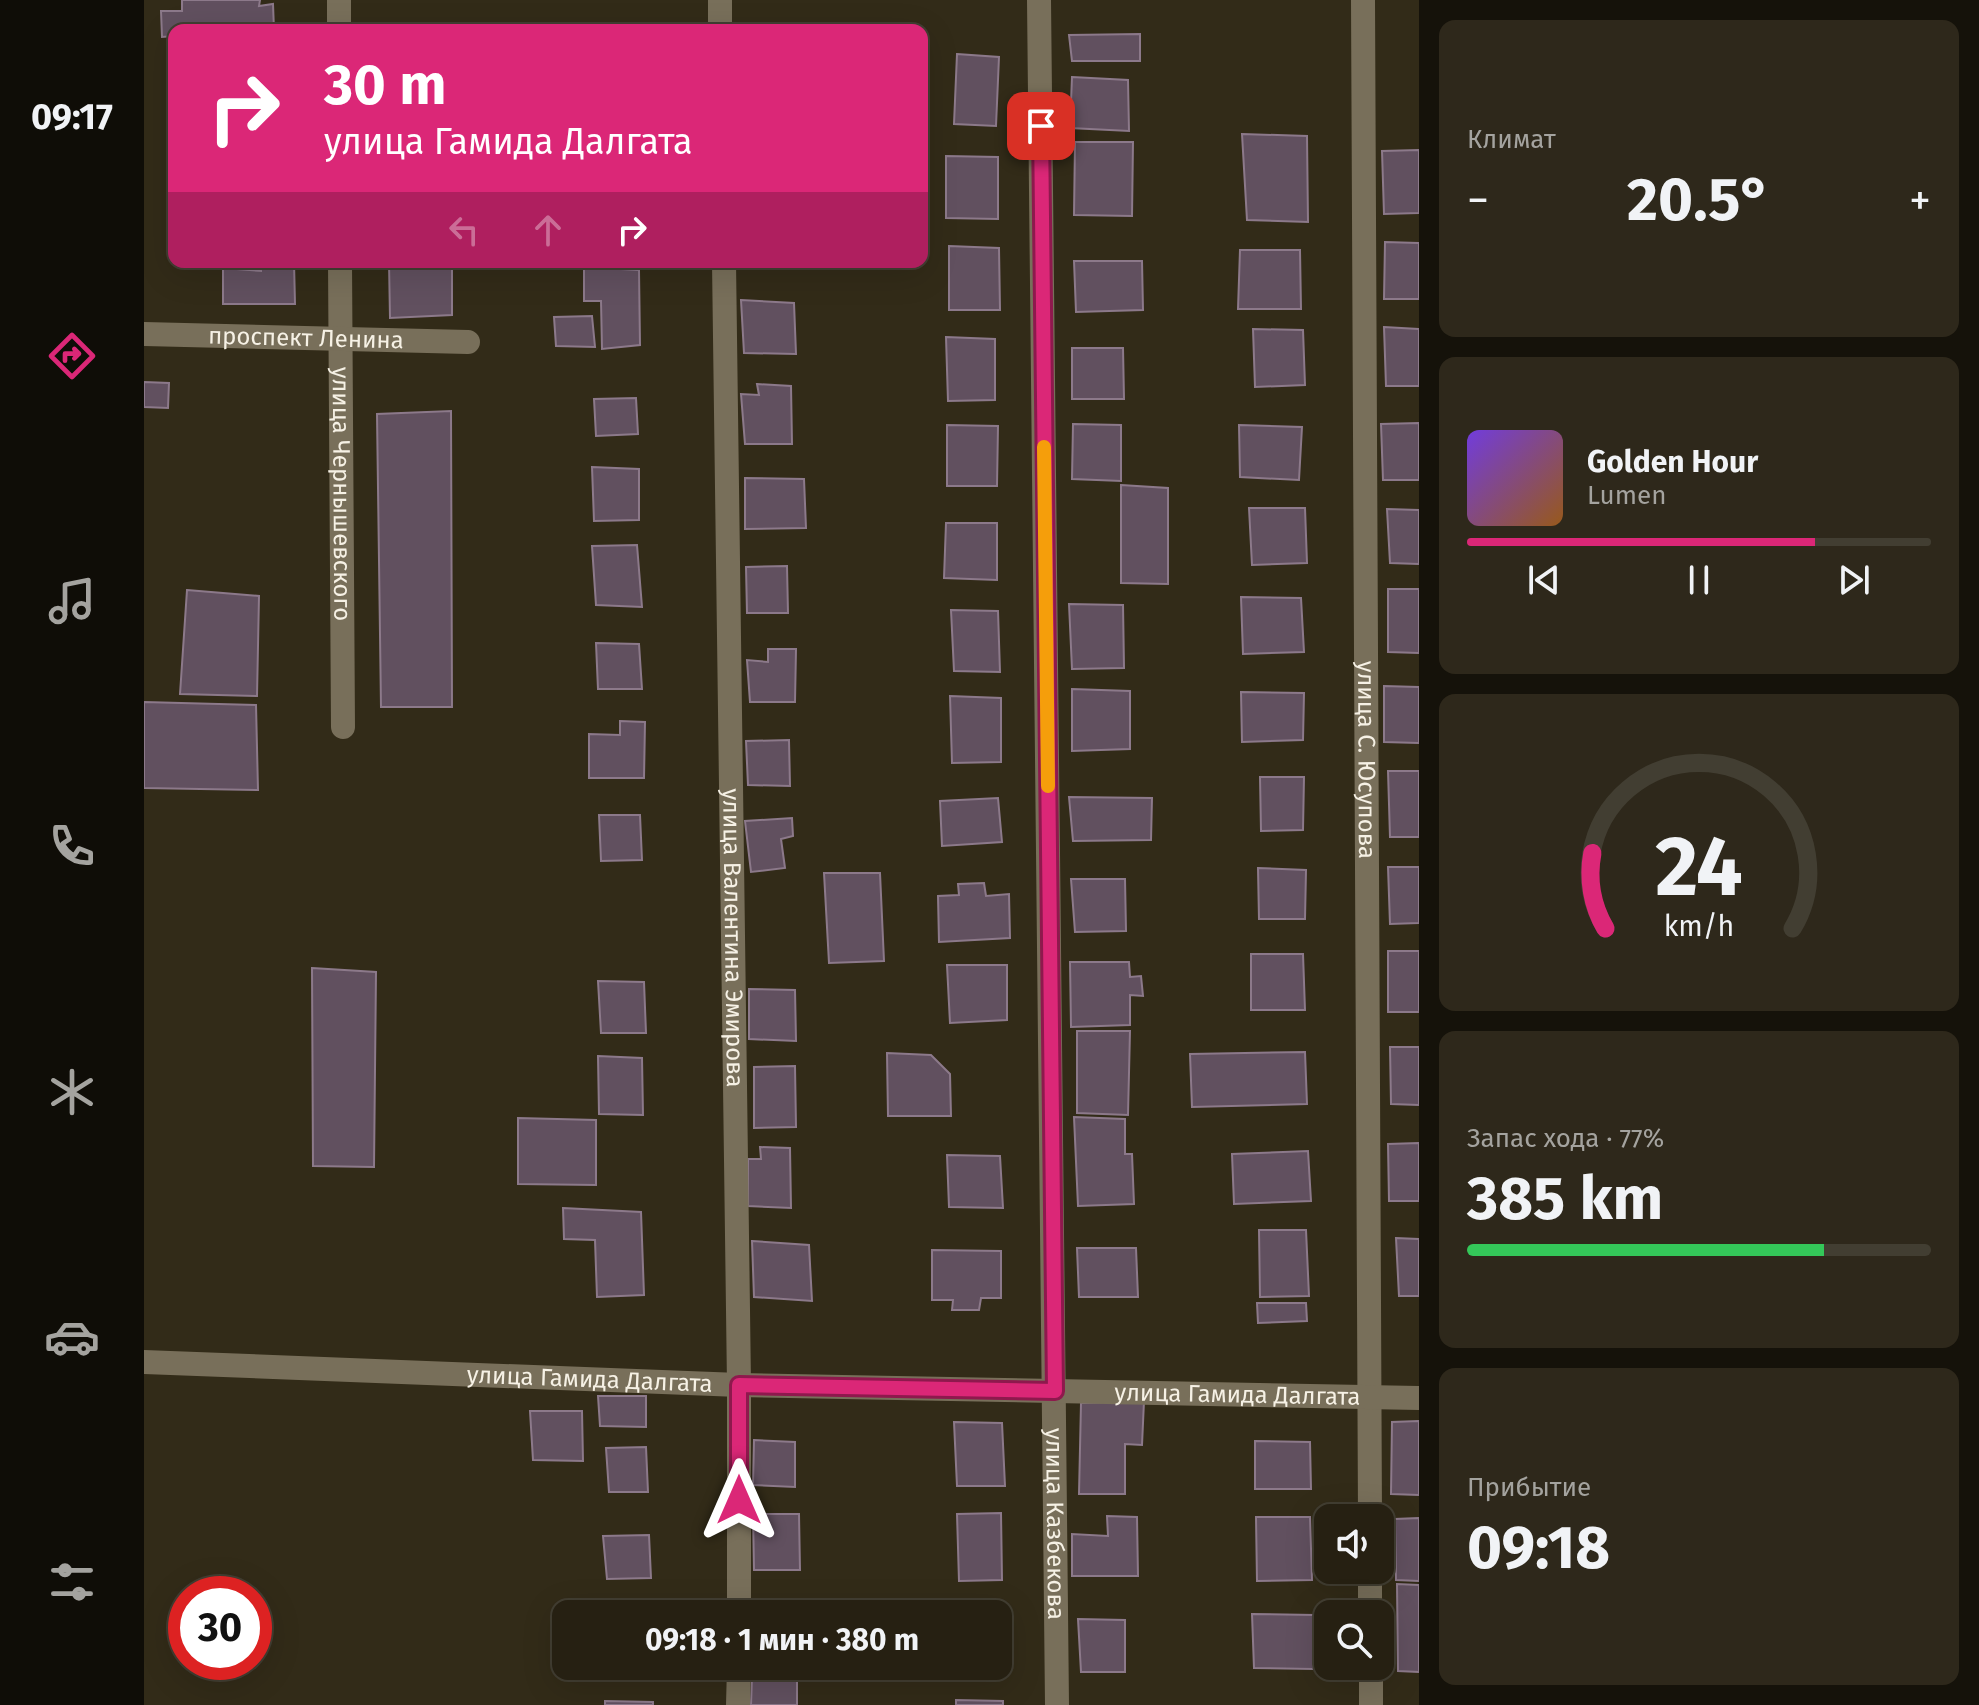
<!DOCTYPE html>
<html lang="ru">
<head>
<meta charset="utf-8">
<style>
  body { margin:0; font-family:"Fira Sans",sans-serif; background:#2e281b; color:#f1f3f6; height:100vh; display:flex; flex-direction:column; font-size:30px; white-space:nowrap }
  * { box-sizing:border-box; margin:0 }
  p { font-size:26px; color:#a4a39f }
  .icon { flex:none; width:44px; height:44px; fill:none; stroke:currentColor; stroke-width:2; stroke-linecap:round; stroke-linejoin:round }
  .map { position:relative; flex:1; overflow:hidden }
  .side { display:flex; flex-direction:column; gap:20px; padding:20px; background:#15120a; width:560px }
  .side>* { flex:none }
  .top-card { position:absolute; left:24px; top:24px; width:760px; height:244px; border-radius:16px; box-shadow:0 8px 32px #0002,0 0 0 2px #423e32; background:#db2777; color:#fff; overflow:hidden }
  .controls { position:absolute; left:1170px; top:1504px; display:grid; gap:16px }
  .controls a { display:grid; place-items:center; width:80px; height:80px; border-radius:16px; background:#262012; box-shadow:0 8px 32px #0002,0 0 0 2px #423e32; font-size:40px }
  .speed { position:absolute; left:24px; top:1576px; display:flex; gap:16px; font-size:40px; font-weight:700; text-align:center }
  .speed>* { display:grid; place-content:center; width:104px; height:104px; border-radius:50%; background:#262012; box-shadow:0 8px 32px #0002,0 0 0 2px #423e32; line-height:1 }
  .speed .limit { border:12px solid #d22; background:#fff; color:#111 }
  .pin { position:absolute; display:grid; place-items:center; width:68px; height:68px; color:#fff; margin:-34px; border-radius:16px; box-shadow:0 4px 12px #0006 }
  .me { position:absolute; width:88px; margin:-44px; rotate:0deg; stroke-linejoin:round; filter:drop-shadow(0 0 6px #0008) }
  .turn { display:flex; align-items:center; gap:28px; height:168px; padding:0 24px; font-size:36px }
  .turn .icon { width:104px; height:104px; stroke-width:2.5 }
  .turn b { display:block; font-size:56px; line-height:68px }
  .lanes { display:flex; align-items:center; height:76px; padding:0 24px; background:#0003; justify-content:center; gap:40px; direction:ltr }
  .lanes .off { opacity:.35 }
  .big { font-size:60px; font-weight:700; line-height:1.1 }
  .side .widget { flex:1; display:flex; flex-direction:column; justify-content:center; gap:12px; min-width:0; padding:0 28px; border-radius:16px; background:#2e281b }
  .side .dial { align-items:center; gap:0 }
  .dial svg { height:208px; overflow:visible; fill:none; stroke:#423e32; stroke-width:7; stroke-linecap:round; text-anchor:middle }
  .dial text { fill:#f1f3f6; stroke:none }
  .song { display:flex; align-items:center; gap:24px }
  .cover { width:96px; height:96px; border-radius:12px; background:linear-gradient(135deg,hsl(260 70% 55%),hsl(30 70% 35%)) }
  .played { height:8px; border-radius:4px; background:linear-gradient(90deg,#db2777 75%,#423e32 75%) }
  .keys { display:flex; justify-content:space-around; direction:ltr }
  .heat { display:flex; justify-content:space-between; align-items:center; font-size:44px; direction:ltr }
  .charge { height:12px; border-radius:6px; background:linear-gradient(90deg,#34c759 77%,#423e32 0) }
  .trip { position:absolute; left:408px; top:1600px; width:460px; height:80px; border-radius:16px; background:#262012; box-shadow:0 8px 32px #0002,0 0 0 2px #423e32; font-weight:700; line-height:80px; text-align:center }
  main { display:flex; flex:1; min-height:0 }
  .tab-bar { display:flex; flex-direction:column; width:144px; justify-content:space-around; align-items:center; background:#0f0d07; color:#a4a39f }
  .tab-bar .icon { width:56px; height:56px }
  .tab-bar .current { color:#db2777 }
  .tab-bar b { font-size:36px; color:#f1f3f6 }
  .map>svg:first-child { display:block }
  .building { fill:#61505f; stroke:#8c798a; stroke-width:2 }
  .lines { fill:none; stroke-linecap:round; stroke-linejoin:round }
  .minor { stroke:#786f5a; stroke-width:24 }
  .route-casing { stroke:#8e194d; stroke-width:20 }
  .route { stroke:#db2777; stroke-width:14 }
  .slow { stroke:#f59e0b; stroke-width:14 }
  .labels { text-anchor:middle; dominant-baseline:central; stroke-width:8; stroke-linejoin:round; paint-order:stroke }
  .street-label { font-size:24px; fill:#f6f1e5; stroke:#17140b }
</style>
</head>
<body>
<main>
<nav class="tab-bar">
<b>09:17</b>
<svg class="icon current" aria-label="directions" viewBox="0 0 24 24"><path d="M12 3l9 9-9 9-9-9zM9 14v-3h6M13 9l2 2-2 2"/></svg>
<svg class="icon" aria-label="music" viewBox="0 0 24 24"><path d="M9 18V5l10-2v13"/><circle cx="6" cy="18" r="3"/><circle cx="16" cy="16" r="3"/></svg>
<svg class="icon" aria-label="phone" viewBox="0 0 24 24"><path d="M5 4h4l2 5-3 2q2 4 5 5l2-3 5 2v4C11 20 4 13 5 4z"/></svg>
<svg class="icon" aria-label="climate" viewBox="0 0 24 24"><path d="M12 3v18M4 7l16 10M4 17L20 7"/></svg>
<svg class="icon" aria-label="car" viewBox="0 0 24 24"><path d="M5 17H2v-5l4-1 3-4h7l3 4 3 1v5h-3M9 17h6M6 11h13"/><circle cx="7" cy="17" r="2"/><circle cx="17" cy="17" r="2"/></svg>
<svg class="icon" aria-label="filters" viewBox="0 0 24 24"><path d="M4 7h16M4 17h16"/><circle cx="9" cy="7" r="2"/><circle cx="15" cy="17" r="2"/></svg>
</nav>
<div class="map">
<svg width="1275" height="1705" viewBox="0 0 1275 1705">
  <rect width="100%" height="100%" fill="#322b18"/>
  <g class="building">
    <polygon points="38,0 116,0 115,6 129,4 130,30 30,30 30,36 18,37 17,11 38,11"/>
    <polygon points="996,34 996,61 928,61 925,35"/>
    <polygon points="813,54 855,57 852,126 810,124"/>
    <polygon points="928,77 984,80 985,131 926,128"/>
    <polygon points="1098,134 1163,136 1164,222 1103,220"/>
    <polygon points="931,142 989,142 988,216 930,215"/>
    <polygon points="1275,150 1275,213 1240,214 1238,151"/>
    <polygon points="802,156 854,157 854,219 802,218"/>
    <polygon points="1241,242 1275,243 1275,299 1240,299"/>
    <polygon points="805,246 855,248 856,310 805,310"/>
    <polygon points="1096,250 1156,250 1157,309 1094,309"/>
    <polygon points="930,261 998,261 999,310 932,312"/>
    <polygon points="117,262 150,262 151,304 79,304 79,268 117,271"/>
    <polygon points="245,262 308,262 308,315 246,318"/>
    <rect x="599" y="262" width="51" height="7"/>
    <polygon points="440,267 495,270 496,345 458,349 457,301 440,301"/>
    <polygon points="597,300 650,303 652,354 600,353"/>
    <polygon points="448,316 451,347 412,346 410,317"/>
    <polygon points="1240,327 1275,329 1275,386 1242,386"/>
    <polygon points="1109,329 1159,330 1161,385 1111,387"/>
    <polygon points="802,337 851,339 851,400 804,401"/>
    <polygon points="928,348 979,348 980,399 928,399"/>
    <polygon points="0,382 25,383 24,408 0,407"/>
    <polygon points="613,384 647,386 648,444 601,444 597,394 615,395"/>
    <polygon points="492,398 494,434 452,436 450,399"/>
    <polygon points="307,411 308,707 237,707 233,414"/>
    <polygon points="1275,423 1275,480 1239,480 1237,424"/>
    <polygon points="929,424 977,425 977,481 928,479"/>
    <polygon points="803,425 854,426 853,486 803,486"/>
    <polygon points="1095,425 1158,427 1155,480 1096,477"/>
    <polygon points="448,467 495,469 495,520 450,521"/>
    <polygon points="601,478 660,479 662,528 601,529"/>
    <polygon points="977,485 1024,488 1024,584 977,583"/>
    <polygon points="1105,508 1161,508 1163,563 1108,565"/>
    <polygon points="1243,509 1275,510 1275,564 1246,563"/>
    <polygon points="802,523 853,523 853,580 800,578"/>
    <polygon points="493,545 498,607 452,605 448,546"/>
    <polygon points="643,566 644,613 603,613 602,567"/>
    <polygon points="1244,589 1275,589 1275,653 1244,652"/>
    <polygon points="43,590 115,596 113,696 36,694"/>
    <polygon points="1097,597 1157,598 1160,652 1099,654"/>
    <polygon points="925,604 979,605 980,668 928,669"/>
    <polygon points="807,610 854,611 856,672 810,671"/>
    <polygon points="452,643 495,644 498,689 454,689"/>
    <polygon points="624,649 652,649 651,702 606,702 603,660 624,662"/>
    <polygon points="1240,686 1275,687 1275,743 1240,742"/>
    <polygon points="928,689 986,691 986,749 928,751"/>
    <polygon points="1097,692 1160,693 1159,740 1098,742"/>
    <polygon points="806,696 857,698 857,762 808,763"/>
    <polygon points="0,702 112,705 114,790 0,788"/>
    <polygon points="476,721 501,722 500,778 445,778 445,734 476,735"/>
    <polygon points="645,740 646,786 604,785 602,741"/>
    <polygon points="1244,771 1275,771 1275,837 1246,837"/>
    <polygon points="1116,777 1160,777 1159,830 1117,831"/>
    <polygon points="925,797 1008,798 1007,840 929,841"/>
    <polygon points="854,798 858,842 798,846 796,801"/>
    <polygon points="455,815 496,815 498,860 457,861"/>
    <polygon points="648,818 649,836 637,839 641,868 607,872 601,821"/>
    <polygon points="1244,867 1275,867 1275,923 1246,924"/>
    <polygon points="1114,868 1162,870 1161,919 1115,919"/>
    <polygon points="680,873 736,873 740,961 685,963"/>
    <polygon points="927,879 981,879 982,931 931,932"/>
    <polygon points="840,883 842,896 865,894 866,938 795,942 794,896 815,895 814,884"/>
    <rect x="1244" y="951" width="31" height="61"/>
    <polygon points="1107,954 1159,954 1161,1010 1107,1010"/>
    <polygon points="926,962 985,962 986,977 997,976 999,996 986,995 986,1025 927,1027"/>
    <polygon points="803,965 863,965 863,1020 806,1023"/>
    <polygon points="168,968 232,972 230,1167 169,1166"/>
    <polygon points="454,981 500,982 502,1033 457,1033"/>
    <polygon points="605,989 651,990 652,1041 605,1039"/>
    <polygon points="933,1031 986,1031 984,1115 933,1113"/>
    <polygon points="1246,1047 1275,1047 1275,1105 1247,1104"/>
    <polygon points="1161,1052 1163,1104 1048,1107 1046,1054"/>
    <polygon points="743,1053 787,1055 806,1074 807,1116 744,1116"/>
    <polygon points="454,1056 498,1058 499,1115 455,1114"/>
    <polygon points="651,1066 652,1127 610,1128 610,1067"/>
    <polygon points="930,1117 981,1119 981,1154 988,1154 990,1204 934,1206"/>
    <polygon points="374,1118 452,1120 452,1185 374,1184"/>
    <polygon points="1275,1143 1275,1201 1245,1201 1244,1144"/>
    <polygon points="616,1147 646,1148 647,1208 604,1206 604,1159 617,1159"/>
    <polygon points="1164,1151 1167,1201 1090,1204 1088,1154"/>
    <polygon points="803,1155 856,1156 859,1208 805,1207"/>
    <polygon points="419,1208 497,1212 500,1295 453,1297 451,1240 420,1239"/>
    <polygon points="1115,1230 1162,1230 1165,1296 1116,1297"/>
    <polygon points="1252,1238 1275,1239 1275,1296 1255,1296"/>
    <polygon points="608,1241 665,1245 668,1301 610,1297"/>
    <polygon points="933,1248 992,1248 994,1297 935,1297"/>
    <polygon points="788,1250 857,1251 857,1298 837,1298 835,1310 808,1310 809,1300 788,1300"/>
    <polygon points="1113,1303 1162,1303 1163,1321 1114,1323"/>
    <polygon points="454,1396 502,1396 502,1427 456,1426"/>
    <polygon points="1000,1401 998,1445 981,1444 981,1494 935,1494 937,1403"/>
    <polygon points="386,1411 438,1411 439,1461 389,1460"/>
    <polygon points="1275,1421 1275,1495 1247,1494 1248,1422"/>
    <polygon points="810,1422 858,1423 861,1486 813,1486"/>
    <polygon points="610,1440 651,1442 651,1487 609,1485"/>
    <polygon points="1111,1441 1166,1442 1167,1489 1111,1489"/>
    <polygon points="502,1447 504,1492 465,1492 462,1448"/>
    <polygon points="857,1513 858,1580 815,1581 813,1514"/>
    <polygon points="609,1514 655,1514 656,1570 610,1570"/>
    <polygon points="963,1516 993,1517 994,1576 928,1576 928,1534 964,1536"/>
    <polygon points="1112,1517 1166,1517 1168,1580 1113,1581"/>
    <polygon points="1275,1518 1275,1581 1252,1580 1251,1519"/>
    <polygon points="505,1535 507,1578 463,1579 459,1536"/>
    <polygon points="1253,1584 1275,1585 1275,1672 1254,1671"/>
    <polygon points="612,1606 659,1606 660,1614 612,1614"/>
    <polygon points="1108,1614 1170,1615 1169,1669 1110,1668"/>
    <polygon points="934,1619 981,1620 981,1672 937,1672"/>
    <polygon points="854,1624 857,1624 861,1671 807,1671 807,1666 854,1666"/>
    <polygon points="608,1677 653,1679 653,1705 607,1705"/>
    <polygon points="812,1700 859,1701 859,1705 812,1705"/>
    <polygon points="461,1701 509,1702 509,1705 461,1705"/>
  </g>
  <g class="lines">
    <g class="minor">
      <polyline points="195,0 195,30"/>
      <polyline points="576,0 576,30"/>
      <path id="s1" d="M895 0 913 1705"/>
      <path id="s2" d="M1219 0 1226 1518"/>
      <path id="s3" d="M196 262 199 727"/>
      <path id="s4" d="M580 262 595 1385V1614"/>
      <path id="s5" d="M0 334 324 342"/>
      <path id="s6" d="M0 1362 595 1385 1275 1398"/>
      <polyline points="1226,1570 1226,1614"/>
      <polyline points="1227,1666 1227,1705"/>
      <polyline points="594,1705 595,1666"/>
    </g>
  </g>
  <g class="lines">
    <defs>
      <polyline id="route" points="595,1500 595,1385 911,1391 897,126"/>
    </defs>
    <use href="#route" class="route-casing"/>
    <use href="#route" class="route"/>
    <polyline class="slow" points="900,447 904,786"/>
  </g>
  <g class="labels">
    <g class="street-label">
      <text stroke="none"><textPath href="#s5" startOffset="162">проспект Ленина</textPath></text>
      <text stroke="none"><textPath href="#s3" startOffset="232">улица Чернышевского</textPath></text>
      <text stroke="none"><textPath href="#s2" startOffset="760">улица С. Юсупова</textPath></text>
      <text stroke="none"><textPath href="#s4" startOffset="676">улица Валентина Эмирова</textPath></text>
      <text stroke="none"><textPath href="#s6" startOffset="446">улица Гамида Далгата</textPath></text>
      <text stroke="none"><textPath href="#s6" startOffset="1094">улица Гамида Далгата</textPath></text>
      <text stroke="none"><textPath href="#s1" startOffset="1524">улица Казбекова</textPath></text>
    </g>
  </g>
</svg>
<div class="controls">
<a><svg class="icon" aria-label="sound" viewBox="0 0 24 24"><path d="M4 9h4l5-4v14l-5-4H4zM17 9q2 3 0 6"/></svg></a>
<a><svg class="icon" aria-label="search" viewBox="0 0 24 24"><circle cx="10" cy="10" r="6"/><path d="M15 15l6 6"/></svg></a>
</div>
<div class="speed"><div class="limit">30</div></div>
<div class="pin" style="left:897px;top:126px;background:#d93025"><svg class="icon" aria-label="arrive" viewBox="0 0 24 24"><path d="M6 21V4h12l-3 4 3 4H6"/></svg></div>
<svg class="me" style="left:595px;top:1500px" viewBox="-20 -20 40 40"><path d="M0-17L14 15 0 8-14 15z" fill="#db2777" stroke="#fff" stroke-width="4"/></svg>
<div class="trip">09:18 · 1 мин · 380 m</div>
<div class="top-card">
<div class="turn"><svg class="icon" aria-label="right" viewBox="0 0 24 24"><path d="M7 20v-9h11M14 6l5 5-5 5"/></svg><div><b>30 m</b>улица Гамида Далгата</div></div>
<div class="lanes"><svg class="icon off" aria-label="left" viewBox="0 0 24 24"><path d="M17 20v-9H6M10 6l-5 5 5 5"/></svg><svg class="icon off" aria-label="ahead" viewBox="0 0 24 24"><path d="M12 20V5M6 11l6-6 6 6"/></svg><svg class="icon" aria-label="right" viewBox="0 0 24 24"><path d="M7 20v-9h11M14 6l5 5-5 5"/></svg></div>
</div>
</div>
<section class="side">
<div class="widget"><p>Климат</p>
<div class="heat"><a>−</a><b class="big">20.5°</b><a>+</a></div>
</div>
<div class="widget">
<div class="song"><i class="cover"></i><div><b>Golden Hour</b><p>Lumen</p></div></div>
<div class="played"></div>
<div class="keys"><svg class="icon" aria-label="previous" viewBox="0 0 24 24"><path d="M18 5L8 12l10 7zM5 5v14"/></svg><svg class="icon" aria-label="pause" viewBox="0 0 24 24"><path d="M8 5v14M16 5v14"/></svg><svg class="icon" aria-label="next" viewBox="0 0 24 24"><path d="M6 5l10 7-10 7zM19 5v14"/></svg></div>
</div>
<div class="widget dial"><svg viewBox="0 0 100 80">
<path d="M14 69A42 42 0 1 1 86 69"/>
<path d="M14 69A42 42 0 0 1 9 40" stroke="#db2777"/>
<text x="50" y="56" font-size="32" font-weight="700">24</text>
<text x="50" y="72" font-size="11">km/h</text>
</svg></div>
<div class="widget"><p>Запас хода · 77%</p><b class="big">385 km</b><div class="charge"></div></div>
<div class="widget"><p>Прибытие</p><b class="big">09:18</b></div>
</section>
</main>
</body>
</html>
